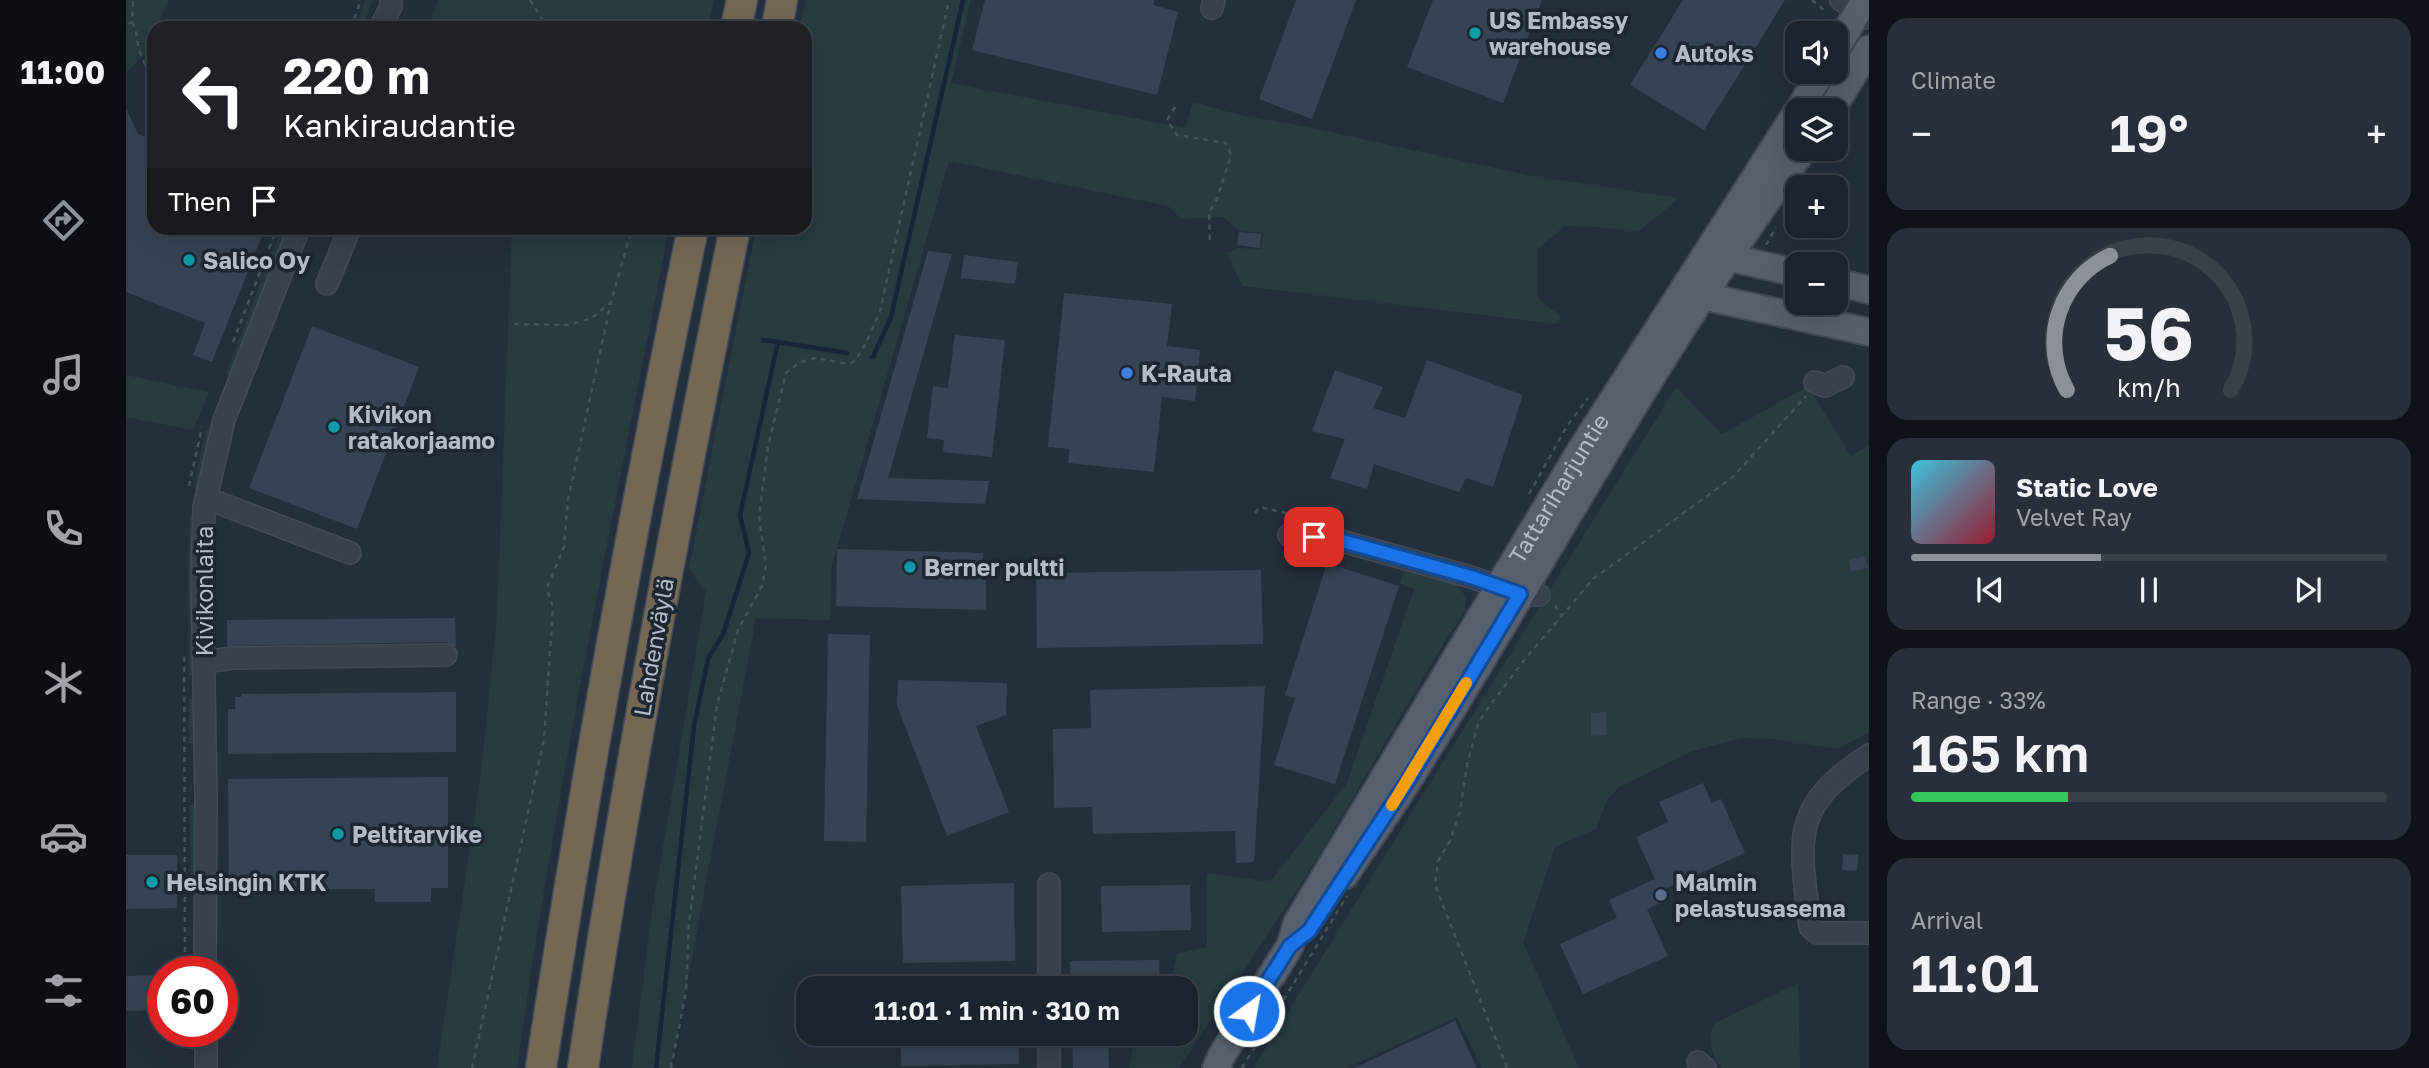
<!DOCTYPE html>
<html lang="en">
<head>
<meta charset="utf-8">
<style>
  body { margin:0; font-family:"Golos Text",sans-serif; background:#282f3a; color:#f1f3f6; height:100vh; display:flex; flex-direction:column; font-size:26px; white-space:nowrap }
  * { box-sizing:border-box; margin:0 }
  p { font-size:23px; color:#a0a4aa }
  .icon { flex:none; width:38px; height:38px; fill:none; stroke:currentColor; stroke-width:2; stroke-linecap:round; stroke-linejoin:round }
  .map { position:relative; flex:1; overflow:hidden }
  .drawer { display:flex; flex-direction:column; gap:18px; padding:18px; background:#0f1319; width:560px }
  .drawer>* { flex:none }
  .hud { position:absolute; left:21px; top:21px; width:665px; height:214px; border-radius:21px; box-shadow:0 7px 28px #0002,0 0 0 2px #39404a; background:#202124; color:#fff; overflow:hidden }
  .fabs { position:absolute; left:1659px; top:21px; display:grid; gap:14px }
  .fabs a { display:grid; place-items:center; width:63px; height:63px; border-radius:14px; background:#1b232e; box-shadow:0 7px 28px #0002,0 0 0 2px #39404a; font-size:35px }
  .speed { position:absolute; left:21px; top:956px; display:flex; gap:14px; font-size:35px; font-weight:700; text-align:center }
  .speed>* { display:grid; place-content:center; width:91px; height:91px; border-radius:50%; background:#1b232e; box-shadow:0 7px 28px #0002,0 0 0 2px #39404a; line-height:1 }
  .speed .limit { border:10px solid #d22; background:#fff; color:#111 }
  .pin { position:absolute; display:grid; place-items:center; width:60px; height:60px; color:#fff; margin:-30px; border-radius:14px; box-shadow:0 4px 10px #0006 }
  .me { position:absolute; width:77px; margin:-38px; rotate:32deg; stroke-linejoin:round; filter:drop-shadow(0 0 5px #0008) }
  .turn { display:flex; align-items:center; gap:24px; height:147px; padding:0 21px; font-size:32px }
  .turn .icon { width:91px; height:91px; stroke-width:2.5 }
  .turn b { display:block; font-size:49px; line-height:60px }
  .then { display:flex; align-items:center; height:66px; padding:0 21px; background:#0003; gap:14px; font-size:26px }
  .big { font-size:52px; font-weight:600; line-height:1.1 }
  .drawer .widget { flex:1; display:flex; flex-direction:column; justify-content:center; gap:10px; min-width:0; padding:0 24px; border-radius:21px; background:#282f3a }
  .drawer .dial { align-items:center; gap:0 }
  .dial svg { height:182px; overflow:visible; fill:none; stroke:#39404a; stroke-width:7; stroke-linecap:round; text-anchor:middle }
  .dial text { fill:#f1f3f6; stroke:none }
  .song { display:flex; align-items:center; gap:21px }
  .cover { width:84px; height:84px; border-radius:10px; background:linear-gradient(135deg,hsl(190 70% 55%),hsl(350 70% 35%)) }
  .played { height:7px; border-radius:4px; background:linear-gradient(90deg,#8c9099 40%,#39404a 40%) }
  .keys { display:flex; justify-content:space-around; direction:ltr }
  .heat { display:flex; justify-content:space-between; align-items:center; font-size:38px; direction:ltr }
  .charge { height:10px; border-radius:5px; background:linear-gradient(90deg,#34c759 33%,#39404a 0) }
  .trip { position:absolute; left:670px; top:976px; width:402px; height:70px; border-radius:21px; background:#1b232e; box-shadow:0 7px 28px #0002,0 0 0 2px #39404a; font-weight:600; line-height:70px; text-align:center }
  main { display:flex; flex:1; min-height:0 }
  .tab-bar { display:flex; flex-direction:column; width:126px; justify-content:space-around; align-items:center; background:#0b0e12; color:#a0a4aa }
  .tab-bar .icon { width:49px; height:49px }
  .tab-bar .active { color:#8c9099 }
  .tab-bar b { font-size:32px; color:#f1f3f6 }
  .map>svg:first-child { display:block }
  .green { fill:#263c3f }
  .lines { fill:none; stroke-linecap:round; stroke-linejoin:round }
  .stream { stroke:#17263c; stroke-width:4.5 }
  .building { fill:#364354 }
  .minor-casing { stroke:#414a57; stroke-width:24 }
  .major-casing { stroke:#414a57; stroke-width:30 }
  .highway-casing { stroke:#434c59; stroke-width:33 }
  .path { stroke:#3f5557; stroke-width:2.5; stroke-dasharray:5 5; stroke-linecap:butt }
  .minor { stroke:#38414e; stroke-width:21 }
  .major { stroke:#56606e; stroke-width:26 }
  .highway { stroke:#746855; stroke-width:30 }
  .route-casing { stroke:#114b97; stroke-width:18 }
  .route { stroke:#1a73e8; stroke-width:12 }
  .slow { stroke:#f59e0b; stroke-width:12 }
  .culture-dot { fill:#0f9aa8; stroke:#1d2633; stroke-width:2.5 }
  .shop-dot { fill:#3f7fe0; stroke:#1d2633; stroke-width:2.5 }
  .service-dot { fill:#5c6f8a; stroke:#1d2633; stroke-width:2.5 }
  .labels { text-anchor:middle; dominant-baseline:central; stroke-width:7; stroke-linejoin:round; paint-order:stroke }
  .poi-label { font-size:23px; font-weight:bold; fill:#b4bcc9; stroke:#1d2633; text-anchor:start }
  .street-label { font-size:23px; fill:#b4bcc9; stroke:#1d2633 }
</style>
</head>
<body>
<main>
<nav class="tab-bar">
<b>11:00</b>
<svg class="icon active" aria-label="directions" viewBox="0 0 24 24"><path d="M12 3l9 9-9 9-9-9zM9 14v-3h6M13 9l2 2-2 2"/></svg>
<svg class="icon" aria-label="music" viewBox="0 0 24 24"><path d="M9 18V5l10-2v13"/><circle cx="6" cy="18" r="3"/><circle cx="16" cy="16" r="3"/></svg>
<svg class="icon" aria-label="phone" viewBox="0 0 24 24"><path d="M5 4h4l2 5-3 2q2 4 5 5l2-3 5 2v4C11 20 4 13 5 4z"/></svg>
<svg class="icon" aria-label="climate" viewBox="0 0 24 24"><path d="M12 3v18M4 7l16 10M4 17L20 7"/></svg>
<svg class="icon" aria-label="car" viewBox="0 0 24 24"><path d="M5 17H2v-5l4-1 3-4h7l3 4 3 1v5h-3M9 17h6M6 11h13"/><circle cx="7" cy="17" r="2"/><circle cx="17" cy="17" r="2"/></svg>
<svg class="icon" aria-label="filters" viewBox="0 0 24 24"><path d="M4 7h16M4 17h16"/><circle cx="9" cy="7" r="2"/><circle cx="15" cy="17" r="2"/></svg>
</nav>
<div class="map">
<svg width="1743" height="1068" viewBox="0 0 1743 1068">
  <rect width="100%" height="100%" fill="#242f3e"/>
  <g class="green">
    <path d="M0 0H42L31 28H28C28 49 14 59 0 73Z"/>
    <polygon points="239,0 247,0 237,28 229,28"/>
    <polygon points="312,0 588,0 582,28 298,28 305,19"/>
    <polygon points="680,0 845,0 825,83 1059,128 1067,102 1110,114 1191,129 1401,175 1553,198 1512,232 1471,227 1439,226 1412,249 1412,298 1435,317 1432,324 1116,286 1101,253 1111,248 1135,249 1139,233 1113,231 1097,217 1055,219 1042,206 823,161 705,569 704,620 630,618 545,1068 506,1068 525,918 580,592 563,569 630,228 679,228 679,28 673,28"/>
    <polygon points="156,228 164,228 107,377 100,374"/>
    <path d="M386 228H543C489 507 430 786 391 1068H311L355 774 371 616Z"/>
    <polygon points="0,375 83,392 67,430 0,417"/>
    <polygon points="1682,386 1725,456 1743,445 1743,732 1712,749 1647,739 1616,738 1567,751 1493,787 1481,800 1470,829 1429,847 1397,942 1453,1068 1356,1068 1331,1017 1221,1068 1127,1068 1550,387 1596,434"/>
    <polygon points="80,430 87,432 74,491 67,489"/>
    <polygon points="64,515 71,516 70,675 63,676 62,570"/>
    <path d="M1280 567C1323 581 1365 586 1321 637L1190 861 1053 1068H1003L1009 1034H1060V989H1044L1051 954 1081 947 1080 873 1144 882 1221 783 1288 589 1274 583Z"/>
    <polygon points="70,698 71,744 63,743 63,699"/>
    <polygon points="64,805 71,805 71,889 65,889"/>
    <path d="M1672 983 1674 1068H1596C1586 1056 1580 1038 1589 1023Z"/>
  </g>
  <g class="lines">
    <g class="stream">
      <polyline points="637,340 652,342"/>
      <polyline points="745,357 747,357 765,317 837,0"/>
      <polyline points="530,1068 568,726 582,659 598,632 623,553 614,515 652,342 721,353"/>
    </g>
  </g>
  <g class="building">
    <polygon points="859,0 1028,0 1027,5 1052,12 1031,95 846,50"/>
    <polygon points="1170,0 1230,0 1186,119 1133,99"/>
    <polygon points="1307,0 1416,0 1377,103 1281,67"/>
    <polygon points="1557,0 1659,0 1578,130 1504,85"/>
    <polygon points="0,108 12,134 28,140 28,228 139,228 86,362 67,355 79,323 0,292"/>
    <polygon points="1113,232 1135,234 1134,248 1111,245"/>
    <polygon points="802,251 826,254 762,478 863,481 859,504 731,499"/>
    <polygon points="838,255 892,262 889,284 835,278"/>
    <polygon points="938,293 1046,304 1041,346 1074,350 1069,401 1036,397 1028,472 942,463 944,449 922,447"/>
    <polygon points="186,326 293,367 231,529 123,488"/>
    <polygon points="829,335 879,340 866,457 817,452 818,440 801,438 807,386 822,388"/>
    <polygon points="1301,360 1397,395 1367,487 1340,478 1333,492 1248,464 1241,489 1204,478 1219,439 1186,431 1209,370 1257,387 1247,408 1279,418"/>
    <polygon points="711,549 857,553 856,580 860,580 860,610 710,606"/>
    <polygon points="1739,556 1742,568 1725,572 1723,560"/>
    <polygon points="1201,563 1273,586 1209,784 1148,765 1169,698 1159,695"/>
    <polygon points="1135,570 1137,644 911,648 910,573"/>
    <polygon points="329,618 330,647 320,642 101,646 101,620"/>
    <polygon points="702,634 744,635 740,842 698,841"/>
    <polygon points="772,680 881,683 880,715 850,726 883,812 821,836 771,705"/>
    <polygon points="1139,686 1128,862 1110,863 1109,831 967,834 966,807 928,808 927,729 965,728 964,690"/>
    <polygon points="330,692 330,752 102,754 102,709 109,709 109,697 115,697 115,694"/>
    <polygon points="1480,712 1480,735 1465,736 1465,713"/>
    <polygon points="322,777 322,888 305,888 305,902 249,902 249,889 103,890 102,779"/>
    <polygon points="1577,783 1586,803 1595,799 1619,853 1534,891 1539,901 1521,909 1542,956 1457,994 1434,944 1491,918 1483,900 1529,879 1510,837 1542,822 1533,802"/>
    <polygon points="1717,854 1732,855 1731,871 1716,870"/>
    <polygon points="0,855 51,855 51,908 0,909"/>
    <polygon points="888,883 889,961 777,963 775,886"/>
    <polygon points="1064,885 1065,930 976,932 975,886"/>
    <polygon points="1033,960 1034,989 945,989 944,961"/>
    <polygon points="37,975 37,1010 0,1011 0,976"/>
    <polygon points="1329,1021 1351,1068 1228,1068"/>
    <polygon points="775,1034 892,1034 893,1064 775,1066"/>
    <polygon points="946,1034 982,1034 983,1068 947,1068"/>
  </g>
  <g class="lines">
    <defs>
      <g id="minor">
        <polyline points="1715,0 1743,18"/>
        <polyline points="1086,8 1088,0"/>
        <polyline points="254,28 265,7 265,0"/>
        <polyline points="201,284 224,228"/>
        <polyline points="1689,382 1699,386 1717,377"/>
        <polyline points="80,500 93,503 224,553"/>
        <polyline points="1163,535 1212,540 1345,577 1393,594 1413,595"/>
        <polyline points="78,662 107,658 320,655"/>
        <path d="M1743 755C1662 808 1674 840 1684 927L1691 933H1743"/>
        <polyline points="79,971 80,797 76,575 78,508 98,420 173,228"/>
        <polyline points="923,989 923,884"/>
        <polyline points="80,1031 80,1068"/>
        <polyline points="1572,1062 1579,1068"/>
        <polyline points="923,1068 923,1034"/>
      </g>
      <g id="major">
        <polyline points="1710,48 1739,0"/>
        <polyline points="1673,110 1695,72"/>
        <polyline points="1705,110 1743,49"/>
        <polyline points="1588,254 1671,273"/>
        <polyline points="1710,282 1743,290"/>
        <polyline points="1562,293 1743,332"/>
        <path d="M1219 875C1239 844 1261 814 1281 782 1414 571 1530 350 1678 149"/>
        <path id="s1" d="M1090 1068 1096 1055 1164 946 1171 923 1458 445 1671 112"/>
      </g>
      <g id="highway">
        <polyline points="610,28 616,0"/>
        <polyline points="651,28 656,0"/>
        <path d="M415 1068C458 787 509 506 567 228"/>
        <path d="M457 1068C499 786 552 507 609 228"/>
      </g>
    </defs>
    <use href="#minor" class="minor-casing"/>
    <use href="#major" class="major-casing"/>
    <use href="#highway" class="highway-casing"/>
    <g class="path">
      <polyline points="404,0 422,28"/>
      <polyline points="1686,0 1699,11"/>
      <path d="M6 22C11 30 10 36 12 45 14 56 20 67 27 77"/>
      <polyline points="2,24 6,22 7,0"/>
      <polyline points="225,28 235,0"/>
      <polyline points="1049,107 1041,120 1051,135 1100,143 1105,155 1091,199 1083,212 1084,244"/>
      <polyline points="1640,245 1650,227"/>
      <polyline points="388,324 443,325 466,318 485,302 506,228"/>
      <polyline points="107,342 151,228"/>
      <polyline points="63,486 76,427"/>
      <polyline points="1403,494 1441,426 1462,398"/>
      <polyline points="1129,513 1134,507 1177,517"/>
      <polyline points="1429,605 1436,617"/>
      <polyline points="58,657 59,965"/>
      <polyline points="346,1068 418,739 427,608 421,588 438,547 442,500 485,302"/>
      <polyline points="545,1068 560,992 563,923 591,705 612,630 636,586 640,566 633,517 642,446 660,373 674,362 690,358 722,364 729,361 739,345 754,311 823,0"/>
      <polyline points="1116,1068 1221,896"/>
      <polyline points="1381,1068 1309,885 1312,861 1324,841 1334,811 1341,765 1352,724 1359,712 1399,659 1467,579 1607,477 1680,396"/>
    </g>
    <use href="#minor" class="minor"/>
    <use href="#major" class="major"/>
    <use href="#highway" class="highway"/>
  </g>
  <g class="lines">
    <defs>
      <polyline id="route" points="1123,1011 1164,946 1183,931 1281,782 1394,594 1345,577 1213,540 1188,537"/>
    </defs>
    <use href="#route" class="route-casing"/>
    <use href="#route" class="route"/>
    <polyline class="slow" points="1266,805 1340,683"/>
  </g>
  <g class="culture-dot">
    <circle cx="1349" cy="33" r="7"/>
    <circle cx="63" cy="260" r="7"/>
    <circle cx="208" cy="427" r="7"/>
    <circle cx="784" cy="567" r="7"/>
    <circle cx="212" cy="834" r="7"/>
    <circle cx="26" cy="882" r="7"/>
  </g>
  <g class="shop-dot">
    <circle cx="1535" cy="53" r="7"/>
    <circle cx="1001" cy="373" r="7"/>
  </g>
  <circle class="service-dot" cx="1535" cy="895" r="7"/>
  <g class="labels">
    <g class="poi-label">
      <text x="1363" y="20">US Embassy<tspan x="1363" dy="26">warehouse</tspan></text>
      <text x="1549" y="53">Autoks</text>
      <text x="77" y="260">Salico Oy</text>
      <text x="1015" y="373">K-Rauta</text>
      <text x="222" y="414">Kivikon<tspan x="222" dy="26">ratakorjaamo</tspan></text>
      <text x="798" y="567">Berner pultti</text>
      <text x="226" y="834">Peltitarvike</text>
      <text x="40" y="882">Helsingin KTK</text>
      <text x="1549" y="882">Malmin<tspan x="1549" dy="26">pelastusasema</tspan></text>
    </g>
    <g class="street-label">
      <text stroke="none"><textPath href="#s1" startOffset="674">Tattariharjuntie</textPath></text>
      <text transform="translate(78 591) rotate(-90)">Kivikonlaita</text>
      <text transform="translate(527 647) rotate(-80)">Lahdenväylä</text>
    </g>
  </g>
</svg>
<div class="fabs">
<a><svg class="icon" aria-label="sound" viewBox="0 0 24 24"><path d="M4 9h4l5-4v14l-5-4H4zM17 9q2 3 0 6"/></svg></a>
<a><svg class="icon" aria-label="layers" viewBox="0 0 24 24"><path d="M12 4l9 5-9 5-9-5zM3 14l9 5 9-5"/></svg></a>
<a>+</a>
<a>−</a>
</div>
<div class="speed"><div class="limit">60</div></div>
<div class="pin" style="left:1188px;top:537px;background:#d93025"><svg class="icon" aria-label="arrive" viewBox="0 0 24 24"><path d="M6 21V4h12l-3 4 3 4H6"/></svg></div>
<svg class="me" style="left:1123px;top:1011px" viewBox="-20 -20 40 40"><circle r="17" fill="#1a73e8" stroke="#fff" stroke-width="3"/><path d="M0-11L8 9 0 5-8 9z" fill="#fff"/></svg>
<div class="trip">11:01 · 1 min · 310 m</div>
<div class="hud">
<div class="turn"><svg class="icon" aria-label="left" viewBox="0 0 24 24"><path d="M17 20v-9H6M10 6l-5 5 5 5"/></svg><div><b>220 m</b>Kankiraudantie</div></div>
<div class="then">Then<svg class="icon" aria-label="arrive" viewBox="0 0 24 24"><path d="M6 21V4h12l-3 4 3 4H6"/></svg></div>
</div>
</div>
<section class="drawer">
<div class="widget"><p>Climate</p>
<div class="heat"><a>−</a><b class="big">19°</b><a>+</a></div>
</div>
<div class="widget dial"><svg viewBox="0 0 100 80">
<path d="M14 69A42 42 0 1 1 86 69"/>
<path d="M14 69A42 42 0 0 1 33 10" stroke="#8c9099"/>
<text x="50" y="56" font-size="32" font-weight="700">56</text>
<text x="50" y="72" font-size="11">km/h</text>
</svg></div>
<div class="widget">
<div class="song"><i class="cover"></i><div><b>Static Love</b><p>Velvet Ray</p></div></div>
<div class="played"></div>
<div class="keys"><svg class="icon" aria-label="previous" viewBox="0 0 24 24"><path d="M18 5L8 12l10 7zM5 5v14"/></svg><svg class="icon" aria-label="pause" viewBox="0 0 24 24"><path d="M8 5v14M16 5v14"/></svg><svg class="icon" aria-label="next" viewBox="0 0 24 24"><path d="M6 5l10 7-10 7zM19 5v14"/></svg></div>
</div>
<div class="widget"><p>Range · 33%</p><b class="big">165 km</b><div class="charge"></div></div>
<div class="widget"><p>Arrival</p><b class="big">11:01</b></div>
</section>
</main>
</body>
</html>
